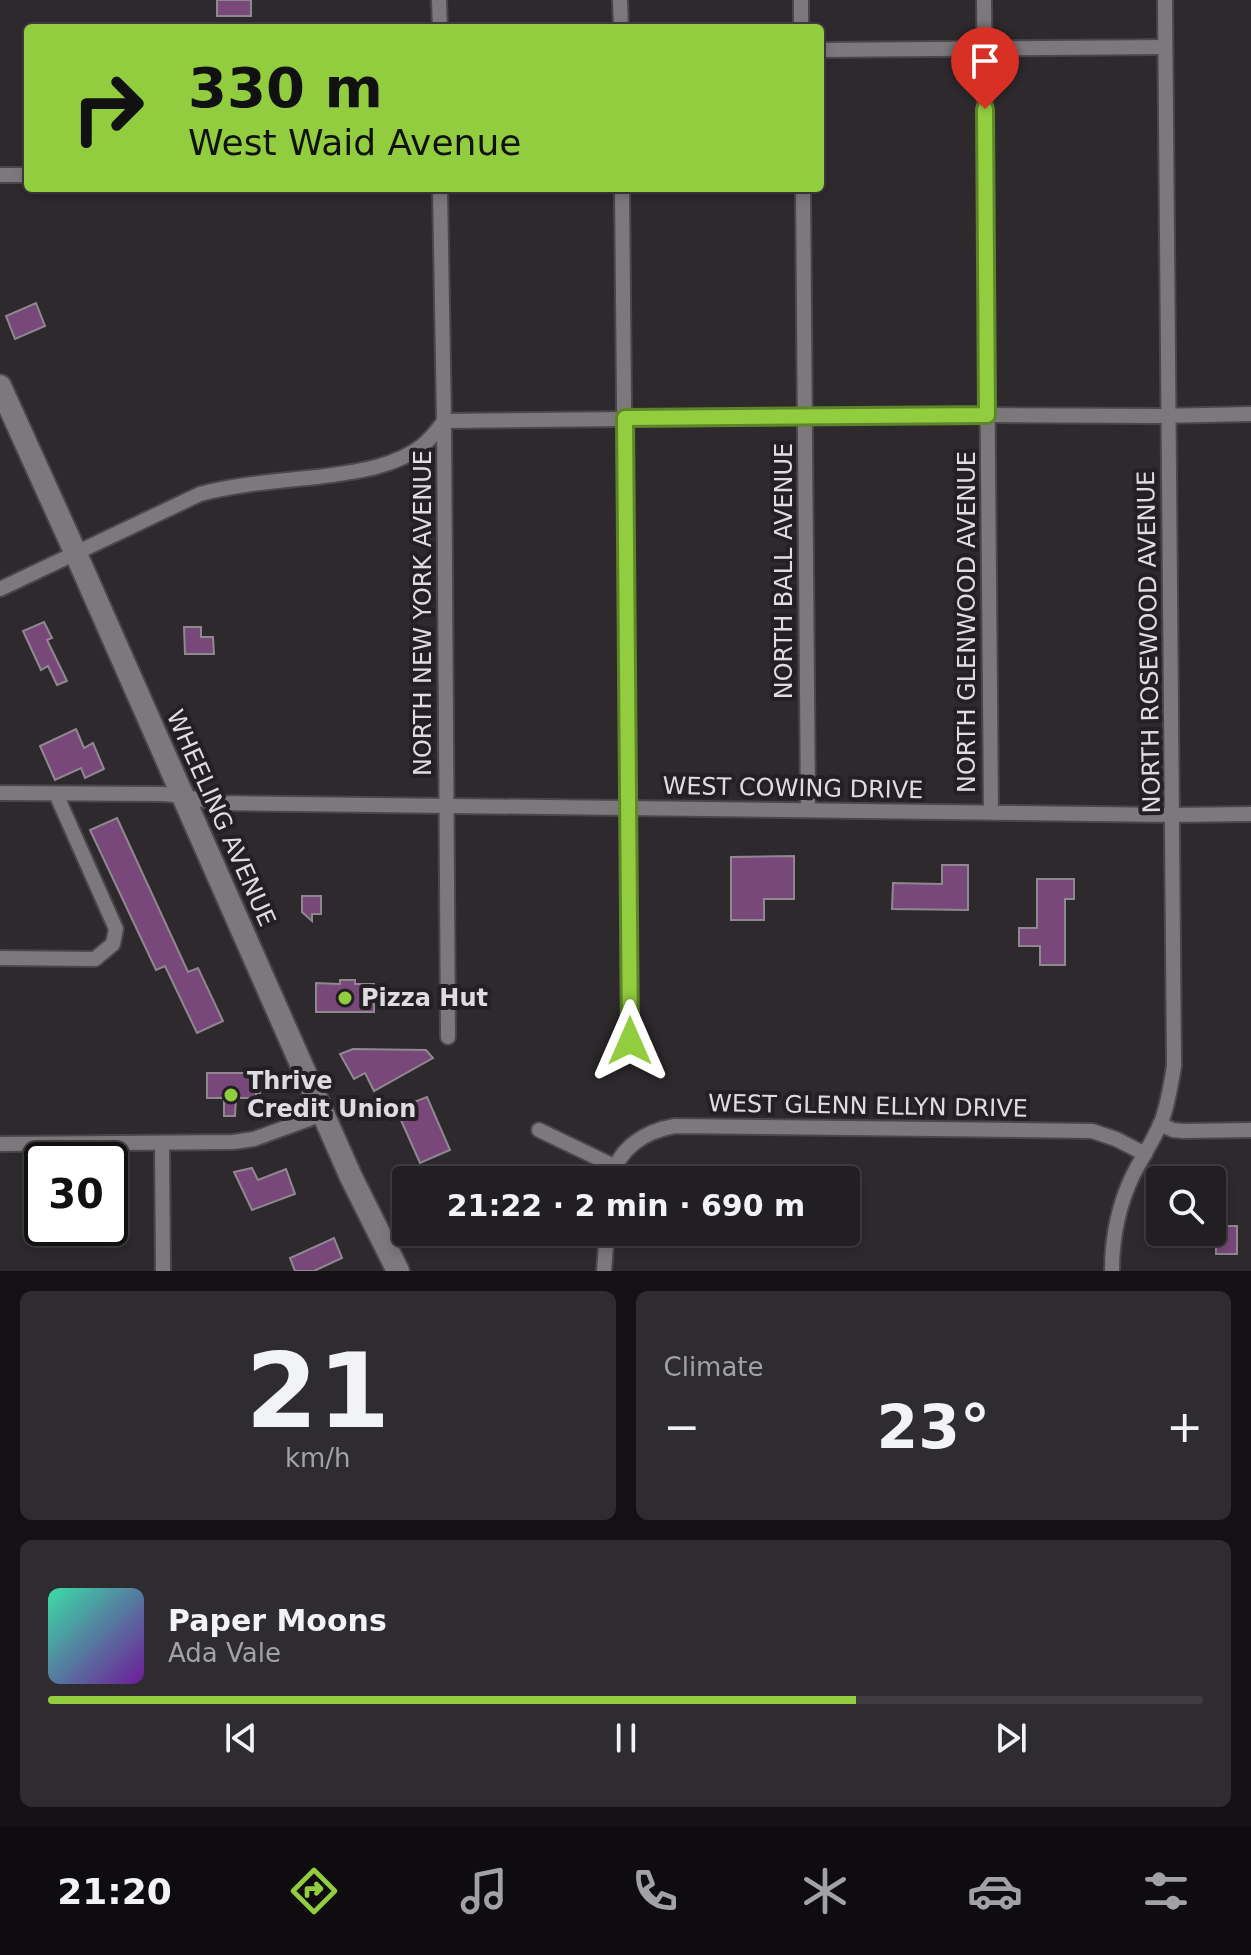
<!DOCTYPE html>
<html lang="en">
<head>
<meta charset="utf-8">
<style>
  body { margin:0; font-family:"DejaVu Sans",sans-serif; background:#2e2c2f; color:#f1f3f6; height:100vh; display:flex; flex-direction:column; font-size:30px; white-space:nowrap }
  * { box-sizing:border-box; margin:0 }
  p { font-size:26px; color:#a2a2a5 }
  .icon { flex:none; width:44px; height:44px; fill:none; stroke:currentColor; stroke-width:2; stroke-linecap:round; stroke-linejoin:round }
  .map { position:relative; height:1271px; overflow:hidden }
  .drawer { display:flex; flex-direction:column; gap:20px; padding:20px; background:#131113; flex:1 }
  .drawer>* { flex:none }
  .banner { position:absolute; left:24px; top:24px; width:800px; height:168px; border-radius:8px; box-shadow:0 4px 12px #0003,0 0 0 2px #3f3d40; background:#91cd3f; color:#111; overflow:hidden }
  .fabs { position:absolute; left:1146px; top:1166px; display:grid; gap:16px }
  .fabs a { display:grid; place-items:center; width:80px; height:80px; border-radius:8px; background:#221f22; box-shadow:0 4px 12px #0003,0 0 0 2px #3f3d40; font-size:40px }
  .speed { position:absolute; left:24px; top:1142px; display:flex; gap:16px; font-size:40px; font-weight:700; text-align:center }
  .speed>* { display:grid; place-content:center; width:104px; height:104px; border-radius:50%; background:#221f22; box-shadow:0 4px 12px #0003,0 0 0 2px #3f3d40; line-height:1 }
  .speed .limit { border:4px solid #111; border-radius:12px; background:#fff; color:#111 }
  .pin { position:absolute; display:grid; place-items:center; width:68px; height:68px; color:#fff; margin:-82px -34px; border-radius:50% 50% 50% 0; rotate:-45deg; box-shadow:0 0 8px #0007 }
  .pin .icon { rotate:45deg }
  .me { position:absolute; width:88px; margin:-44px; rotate:0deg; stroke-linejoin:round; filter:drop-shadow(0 0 6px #0008) }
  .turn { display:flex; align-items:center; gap:28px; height:168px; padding:0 32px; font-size:36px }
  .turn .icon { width:104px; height:104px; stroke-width:2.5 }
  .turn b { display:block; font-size:56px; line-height:68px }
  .big { font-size:60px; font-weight:700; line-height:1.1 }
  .drawer .widget { flex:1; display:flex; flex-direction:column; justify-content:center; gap:12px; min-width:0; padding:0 28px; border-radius:12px; background:#2e2c2f }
  .drawer .dial { align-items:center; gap:0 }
  .dial b { font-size:104px; line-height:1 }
  .song { display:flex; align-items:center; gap:24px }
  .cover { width:96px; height:96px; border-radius:12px; background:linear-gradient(135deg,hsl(160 70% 55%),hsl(280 70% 35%)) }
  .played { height:8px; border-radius:4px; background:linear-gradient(90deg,#91cd3f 70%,#3f3d40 70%) }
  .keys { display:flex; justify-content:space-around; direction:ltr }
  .heat { display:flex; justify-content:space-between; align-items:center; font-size:44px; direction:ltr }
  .drawer .tiles { flex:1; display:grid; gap:20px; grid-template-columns:1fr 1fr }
  .widget:last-child { grid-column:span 2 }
  .trip { position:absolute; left:392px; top:1166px; width:468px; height:80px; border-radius:8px; background:#221f22; box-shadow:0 4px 12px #0003,0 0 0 2px #3f3d40; font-weight:700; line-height:80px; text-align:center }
  .menu { display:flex; height:128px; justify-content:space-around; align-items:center; background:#0e0c0e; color:#a2a2a5 }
  .menu .icon { width:56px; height:56px }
  .menu .selected { color:#91cd3f }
  .menu b { font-size:36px; color:#f1f3f6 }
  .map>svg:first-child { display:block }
  .building { fill:#79487b; stroke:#8e898e; stroke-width:2 }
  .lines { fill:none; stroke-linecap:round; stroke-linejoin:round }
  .street-casing { stroke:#49474a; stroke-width:18 }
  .secondary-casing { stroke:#49474a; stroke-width:26 }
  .street { stroke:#7c787c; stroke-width:14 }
  .secondary { stroke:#7c787c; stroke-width:22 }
  .route-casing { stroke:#5e8529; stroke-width:20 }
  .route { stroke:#91cd3f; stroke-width:14 }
  .poi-dot { fill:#91cd3f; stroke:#232023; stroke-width:3 }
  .labels { text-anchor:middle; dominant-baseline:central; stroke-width:8; stroke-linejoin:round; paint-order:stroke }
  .street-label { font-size:24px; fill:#dedcde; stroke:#232023 }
  .poi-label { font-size:24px; font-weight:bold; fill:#dedcde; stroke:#232023; text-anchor:start }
</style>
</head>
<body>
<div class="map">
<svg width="1251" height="1271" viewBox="0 0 1251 1271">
  <rect width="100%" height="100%" fill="#2d292d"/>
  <g class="building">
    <rect x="217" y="0" width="34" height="16"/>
    <polygon points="36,303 45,326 15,339 6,316"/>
    <polygon points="44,622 52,638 47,640 67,681 57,685 48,666 41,670 23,631"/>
    <polygon points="184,627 201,627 201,637 213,637 214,654 185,654"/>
    <polygon points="76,729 84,748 93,743 104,769 85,778 81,768 55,780 40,746"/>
    <polygon points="117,818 188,972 198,968 223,1021 197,1033 165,966 156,970 90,830"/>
    <polygon points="794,856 794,899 764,899 764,920 731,920 731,857"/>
    <polygon points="942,865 968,865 968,910 892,909 893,883 942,884"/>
    <polygon points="1037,879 1074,879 1074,899 1065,899 1065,965 1040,965 1040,946 1019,946 1019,928 1037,928"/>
    <polygon points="302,896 321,896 321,914 312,914 312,921 302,912"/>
    <polygon points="340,980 355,980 355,984 374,984 374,1012 316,1012 316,983 340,984"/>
    <polygon points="353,1049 426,1050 433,1058 374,1091 365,1073 354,1079 340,1054"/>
    <polygon points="207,1073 255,1073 255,1081 261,1081 260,1093 256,1093 256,1098 236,1098 235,1116 224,1116 224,1098 207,1098"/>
    <polygon points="427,1097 450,1150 420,1163 396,1109"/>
    <polygon points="252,1168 258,1180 286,1169 295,1194 252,1210 234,1172"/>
    <polygon points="1224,1226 1237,1226 1237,1254 1216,1254 1216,1240 1224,1240"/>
    <polygon points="334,1238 342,1258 314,1271 295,1271 290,1258"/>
  </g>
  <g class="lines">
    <defs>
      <g id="street">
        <polyline points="439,0 440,28"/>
        <polyline points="620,0 621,28"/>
        <polyline points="801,0 801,28"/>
        <polyline points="984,0 991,812"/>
        <polyline points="820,50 1165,47"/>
        <polyline points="0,175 28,175"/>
        <polyline points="440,188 444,421 448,1037"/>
        <polyline points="622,188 630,1041"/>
        <polyline points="803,188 808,810"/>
        <path d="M0 589 200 494C238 484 278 481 317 477 353 472 394 468 423 445 431 438 438 430 444 421L987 415 1159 416 1251 414"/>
        <path d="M0 793 163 794C183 795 201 801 221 803L1172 815 1251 814"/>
        <polyline points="0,958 95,959 113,944 116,929 56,794"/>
        <polyline points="1160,1124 1173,1130 1183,1131 1251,1130"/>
        <polyline points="539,1130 614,1166"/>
        <polyline points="0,1144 233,1142 254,1139 323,1114"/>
        <polyline points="162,1144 163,1271"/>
        <path d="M611 1180C618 1148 645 1131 675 1126L1092 1131 1116 1139 1145 1154"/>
        <polyline points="604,1271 607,1232"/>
        <path d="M1112 1271C1112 1239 1119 1204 1133 1175 1142 1157 1154 1140 1162 1120 1168 1103 1171 1085 1174 1066L1165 0"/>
      </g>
      <polyline id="secondary" points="0,386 76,554 351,1177 398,1271"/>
    </defs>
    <use href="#street" class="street-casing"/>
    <use href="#secondary" class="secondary-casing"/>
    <use href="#street" class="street"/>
    <use href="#secondary" class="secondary"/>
  </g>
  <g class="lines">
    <defs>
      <polyline id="route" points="630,1041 625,418 987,415 985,109"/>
    </defs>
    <use href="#route" class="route-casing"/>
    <use href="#route" class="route"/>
  </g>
  <g class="poi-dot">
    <circle cx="345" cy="998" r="8"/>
    <circle cx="231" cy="1095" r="8"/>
  </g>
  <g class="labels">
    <g class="street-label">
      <text transform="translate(784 571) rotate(-90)">NORTH BALL AVENUE</text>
      <text transform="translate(423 613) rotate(-90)">NORTH NEW YORK AVENUE</text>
      <text transform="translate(967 622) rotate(-90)">NORTH GLENWOOD AVENUE</text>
      <text transform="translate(1149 642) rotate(-91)">NORTH ROSEWOOD AVENUE</text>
      <text transform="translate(793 788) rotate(1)">WEST COWING DRIVE</text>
      <text transform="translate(221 818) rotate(66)">WHEELING AVENUE</text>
      <text transform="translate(868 1106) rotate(1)">WEST GLENN ELLYN DRIVE</text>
    </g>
    <g class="poi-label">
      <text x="361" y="998">Pizza Hut</text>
      <text x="247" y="1081">Thrive<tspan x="247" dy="28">Credit Union</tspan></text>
    </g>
  </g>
</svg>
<div class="fabs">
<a><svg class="icon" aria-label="search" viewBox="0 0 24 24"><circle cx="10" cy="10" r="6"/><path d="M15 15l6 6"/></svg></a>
</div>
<div class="speed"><div class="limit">30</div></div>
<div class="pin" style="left:985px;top:109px;background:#d93025"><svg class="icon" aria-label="arrive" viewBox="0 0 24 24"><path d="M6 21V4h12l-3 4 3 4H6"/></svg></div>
<svg class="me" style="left:630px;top:1041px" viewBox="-20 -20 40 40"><path d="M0-17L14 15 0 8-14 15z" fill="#91cd3f" stroke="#fff" stroke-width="4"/></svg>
<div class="trip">21:22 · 2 min · 690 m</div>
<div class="banner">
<div class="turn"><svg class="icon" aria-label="right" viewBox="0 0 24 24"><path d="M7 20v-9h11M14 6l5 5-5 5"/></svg><div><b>330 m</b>West Waid Avenue</div></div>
</div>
</div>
<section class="drawer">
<div class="tiles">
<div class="widget dial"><b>21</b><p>km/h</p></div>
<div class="widget"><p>Climate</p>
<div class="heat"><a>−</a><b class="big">23°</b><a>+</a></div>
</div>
<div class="widget">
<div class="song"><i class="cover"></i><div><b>Paper Moons</b><p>Ada Vale</p></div></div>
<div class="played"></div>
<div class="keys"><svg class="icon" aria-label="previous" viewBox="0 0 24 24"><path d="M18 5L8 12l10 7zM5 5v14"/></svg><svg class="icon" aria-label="pause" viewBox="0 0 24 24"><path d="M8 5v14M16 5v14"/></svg><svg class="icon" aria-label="next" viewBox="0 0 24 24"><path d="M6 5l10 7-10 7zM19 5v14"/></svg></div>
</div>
</div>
</section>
<nav class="menu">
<b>21:20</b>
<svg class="icon selected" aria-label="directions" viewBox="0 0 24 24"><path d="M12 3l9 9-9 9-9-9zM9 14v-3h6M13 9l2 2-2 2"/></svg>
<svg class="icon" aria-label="music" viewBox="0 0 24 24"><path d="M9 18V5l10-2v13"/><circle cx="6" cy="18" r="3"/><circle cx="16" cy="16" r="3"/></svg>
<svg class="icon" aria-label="phone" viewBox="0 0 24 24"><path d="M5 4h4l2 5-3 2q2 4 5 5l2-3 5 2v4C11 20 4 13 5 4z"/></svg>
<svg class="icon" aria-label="climate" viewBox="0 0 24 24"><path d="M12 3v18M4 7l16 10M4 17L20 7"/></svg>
<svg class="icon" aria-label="car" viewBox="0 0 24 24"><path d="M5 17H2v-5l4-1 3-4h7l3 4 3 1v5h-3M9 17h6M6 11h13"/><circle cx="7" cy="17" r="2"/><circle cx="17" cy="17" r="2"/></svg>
<svg class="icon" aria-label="filters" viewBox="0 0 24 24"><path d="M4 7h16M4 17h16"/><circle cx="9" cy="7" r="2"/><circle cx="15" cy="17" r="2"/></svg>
</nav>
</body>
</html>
